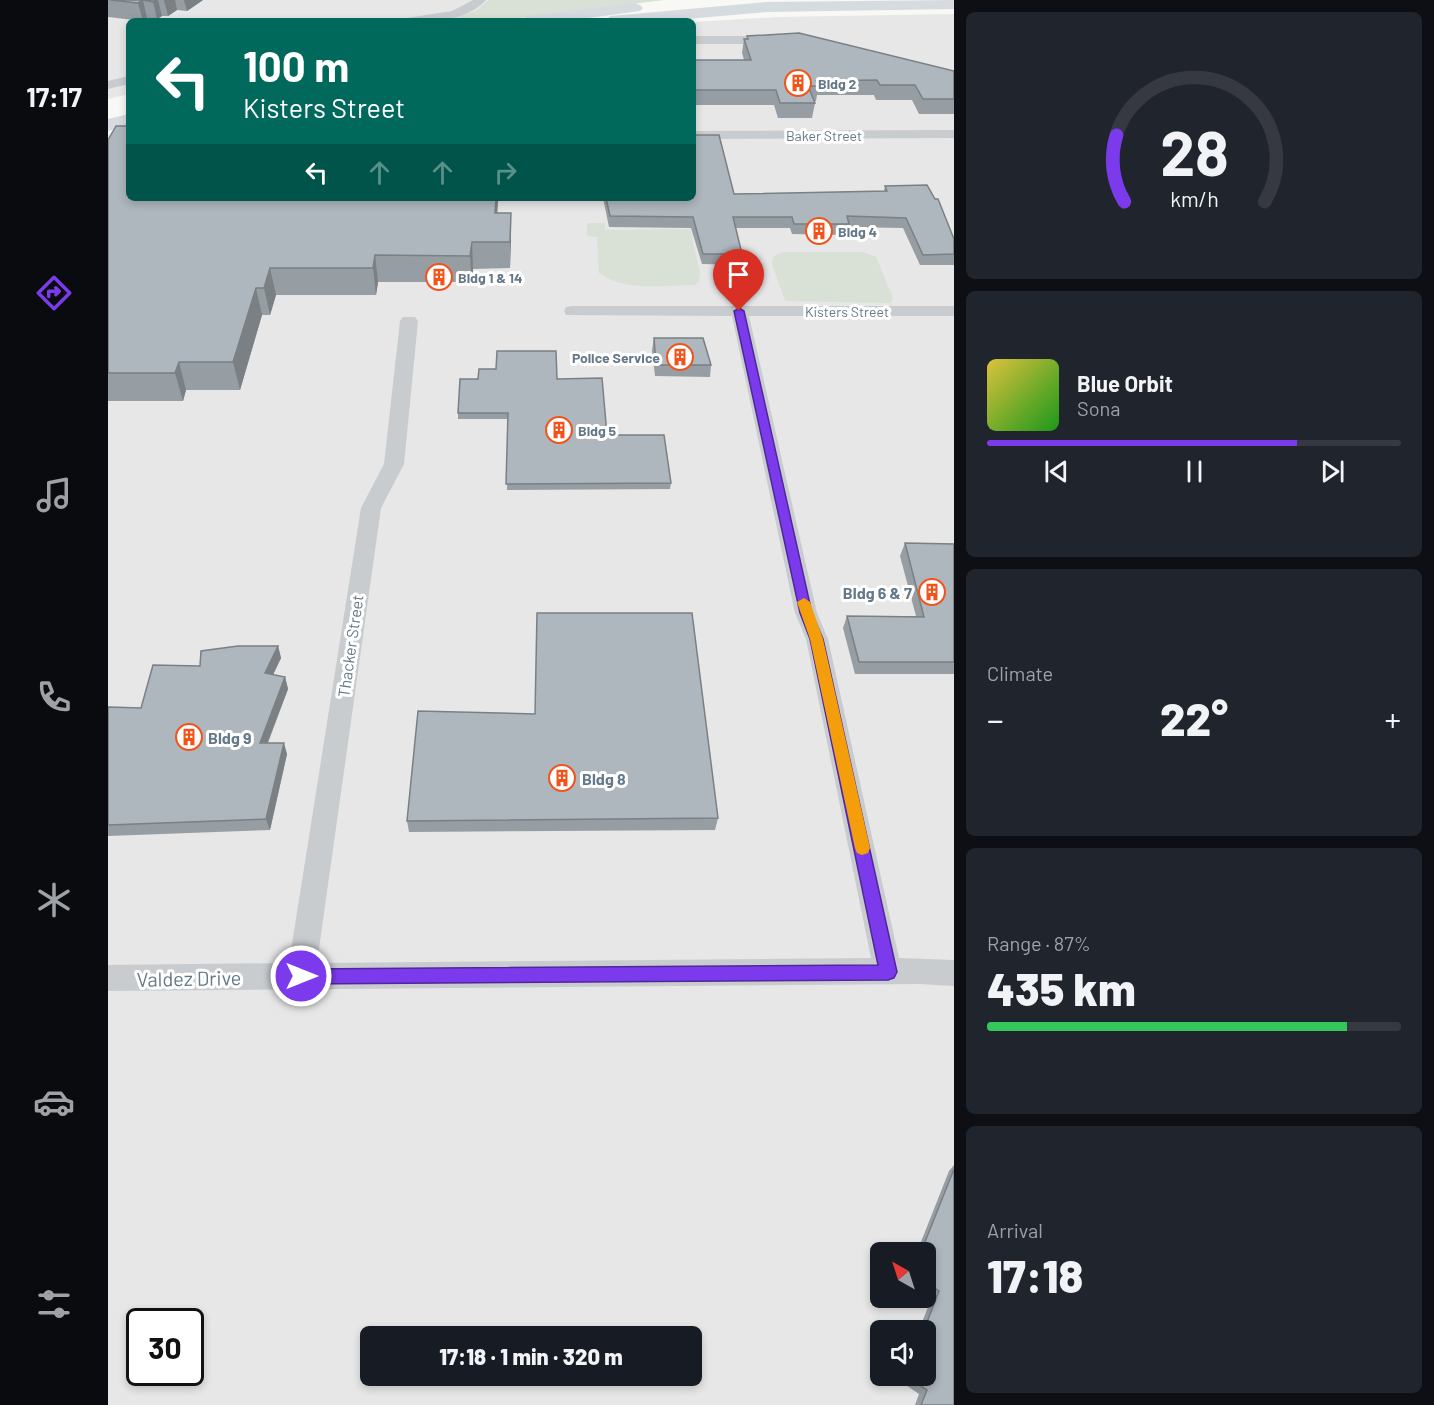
<!DOCTYPE html>
<html lang="en">
<head>
<meta charset="utf-8">
<style>
  body { margin:0; font-family:Barlow,sans-serif; background:#20242c; color:#f1f3f6; height:100vh; display:flex; flex-direction:column; font-size:22px; white-space:nowrap }
  * { box-sizing:border-box; margin:0 }
  p { font-size:20px; color:#9ea1a6 }
  .icon { flex:none; width:33px; height:33px; fill:none; stroke:currentColor; stroke-width:2; stroke-linecap:round; stroke-linejoin:round }
  .map { position:relative; flex:1; overflow:hidden }
  .sheet { display:flex; flex-direction:column; gap:12px; padding:12px; background:#0d0f14; width:480px }
  .sheet>* { flex:none }
  .guide { position:absolute; left:18px; top:18px; width:570px; height:183px; border-radius:9px; box-shadow:0 3px 9px #0003; background:#00695c; color:#fff; overflow:hidden }
  .needle { width:39px; rotate:321deg }
  .buttons { position:absolute; left:762px; top:1242px; display:grid; gap:12px }
  .buttons a { display:grid; place-items:center; width:66px; height:66px; border-radius:9px; background:#171b24; box-shadow:0 3px 9px #0003; font-size:30px }
  .speed { position:absolute; left:18px; top:1308px; display:flex; gap:12px; font-size:30px; font-weight:700; text-align:center }
  .speed>* { display:grid; place-content:center; width:78px; height:78px; border-radius:50%; background:#171b24; box-shadow:0 3px 9px #0003; line-height:1 }
  .speed .limit { border:3px solid #111; border-radius:9px; background:#fff; color:#111 }
  .pin { position:absolute; display:grid; place-items:center; width:51px; height:51px; color:#fff; margin:-62px -26px; border-radius:50% 50% 50% 0; rotate:-45deg; box-shadow:0 0 6px #0007 }
  .pin .icon { rotate:45deg }
  .me { position:absolute; width:66px; margin:-33px; rotate:90deg; stroke-linejoin:round; filter:drop-shadow(0 0 4px #0008) }
  .turn { display:flex; align-items:center; gap:21px; height:126px; padding:0 18px; font-size:27px }
  .turn .icon { width:78px; height:78px; stroke-width:2.5 }
  .turn b { display:block; font-size:42px; line-height:51px }
  .lanes { display:flex; align-items:center; height:57px; padding:0 18px; background:#0003; justify-content:center; gap:30px; direction:ltr }
  .lanes .off { opacity:.35 }
  .big { font-size:45px; font-weight:800; line-height:1.1 }
  .sheet .card { flex:1; display:flex; flex-direction:column; justify-content:center; gap:9px; min-width:0; padding:0 21px; border-radius:9px; background:#20242c }
  .sheet .dial { align-items:center; gap:0 }
  .dial svg { height:156px; overflow:visible; fill:none; stroke:#363941; stroke-width:7; stroke-linecap:round; text-anchor:middle }
  .dial text { fill:#f1f3f6; stroke:none }
  .song { display:flex; align-items:center; gap:18px }
  .cover { width:72px; height:72px; border-radius:9px; background:linear-gradient(135deg,hsl(50 70% 55%),hsl(120 70% 35%)) }
  .played { height:6px; border-radius:3px; background:linear-gradient(90deg,#7c3aed 75%,#363941 75%) }
  .keys { display:flex; justify-content:space-around; direction:ltr }
  .heat { display:flex; justify-content:space-between; align-items:center; font-size:33px; direction:ltr }
  .charge { height:9px; border-radius:4px; background:linear-gradient(90deg,#34c759 87%,#363941 0) }
  .trip { position:absolute; left:252px; top:1326px; width:342px; height:60px; border-radius:9px; background:#171b24; box-shadow:0 3px 9px #0003; font-weight:800; line-height:60px; text-align:center }
  main { display:flex; flex:1; min-height:0 }
  .menu { display:flex; flex-direction:column; width:108px; justify-content:space-around; align-items:center; background:#090b0e; color:#9ea1a6 }
  .menu .icon { width:42px; height:42px }
  .menu .current { color:#7c3aed }
  .menu b { font-size:27px; color:#f1f3f6 }
  .map>svg:first-child { display:block }
  .built { fill:#e6e7e6; fill-rule:evenodd }
  .green { fill:#d9e1d6 }
  .lines { fill:none; stroke-linecap:round; stroke-linejoin:round }
  .street { fill:#c8cccf; fill-rule:evenodd }
  .primary { fill:#d6dbdf; fill-rule:evenodd }
  .wall { fill:#969da3 }
  .shaded-wall { fill:#7a8084 }
  .building { fill:#aeb7bd; stroke:#7a8084; stroke-width:1.5 }
  .route { fill:#7c3aed; stroke:#51269a; stroke-width:1.5 }
  .slow { fill:#f59e0b }
  .labels { text-anchor:middle; dominant-baseline:central; stroke-width:6; stroke-linejoin:round; paint-order:stroke }
  .far-poi-label { font-size:14px; font-weight:bold; fill:#647889; stroke:#fff; text-anchor:start }
  .far-street-label { font-size:14px; fill:#647889; stroke:#fff }
  .poi-label { font-size:16px; font-weight:bold; fill:#647889; stroke:#fff; text-anchor:start }
  .street-label { font-size:16px; fill:#647889; stroke:#fff }
  .near-street-label { font-size:20px; fill:#647889; stroke:#fff }
</style>
</head>
<body>
<main>
<nav class="menu">
<b>17:17</b>
<svg class="icon current" aria-label="directions" viewBox="0 0 24 24"><path d="M12 3l9 9-9 9-9-9zM9 14v-3h6M13 9l2 2-2 2"/></svg>
<svg class="icon" aria-label="music" viewBox="0 0 24 24"><path d="M9 18V5l10-2v13"/><circle cx="6" cy="18" r="3"/><circle cx="16" cy="16" r="3"/></svg>
<svg class="icon" aria-label="phone" viewBox="0 0 24 24"><path d="M5 4h4l2 5-3 2q2 4 5 5l2-3 5 2v4C11 20 4 13 5 4z"/></svg>
<svg class="icon" aria-label="climate" viewBox="0 0 24 24"><path d="M12 3v18M4 7l16 10M4 17L20 7"/></svg>
<svg class="icon" aria-label="car" viewBox="0 0 24 24"><path d="M5 17H2v-5l4-1 3-4h7l3 4 3 1v5h-3M9 17h6M6 11h13"/><circle cx="7" cy="17" r="2"/><circle cx="17" cy="17" r="2"/></svg>
<svg class="icon" aria-label="filters" viewBox="0 0 24 24"><path d="M4 7h16M4 17h16"/><circle cx="9" cy="7" r="2"/><circle cx="15" cy="17" r="2"/></svg>
</nav>
<div class="map">
<svg width="846" height="1405" viewBox="0 0 846 1405">
  <rect width="100%" height="100%" fill="#f8f8f5"/>
  <g class="built">
    <polygon points="0,0 555,0 389,21 21,21 21,94 0,99"/>
    <path d="M846 14V1405H0V135L21 129V198H585V22L671 17ZM772 1252H818V1298H772ZM32 1322H82V1372H32ZM772 1330H818V1376H772ZM262 1336H584V1376H262Z"/>
  </g>
  <g class="green">
    <polygon points="381,0 555,0 389,21 318,21 368,11"/>
    <path d="M479 223H497V230L582 229 592 272 591 282 587 285C557 285 516 292 491 273L489 237 479 236Z"/>
    <polygon points="676,252 755,252 768,257 785,298 782,303 677,301 664,264 666,256"/>
  </g>
  <g class="lines">
    <g class="street">
      <path d="M365 0H378C357 23 321 21 293 21L299 18 344 11Z"/>
      <polygon points="585,36 668,36 674,40 668,44 585,44"/>
      <polygon points="21,76 21,84 0,89 0,81"/>
      <polygon points="846,130 846,138 585,139 585,131"/>
      <polygon points="464,306 846,306 846,316 641,316 709,613 720,639 791,958 846,960 846,986 812,984 0,991 0,965 181,963 253,508 276,464 292,321 295,317 307,317 310,321 296,464 273,508 209,963 763,958 698,639 687,613 624,316 458,315 456,311 458,307"/>
    </g>
    <g class="primary">
      <polygon points="846,0 846,9 659,12 556,21 495,21 503,16 659,2"/>
      <polygon points="527,3 532,5 535,8 532,11 458,21 411,21 419,16"/>
      <polygon points="21,114 21,125 0,131 0,119"/>
    </g>
  </g>
  <g class="wall">
    <polygon points="0,0 95,0 79,11 69,10 60,16 54,16 49,19 39,18 35,21 0,17"/>
    <polygon points="639,36 846,71 846,114 811,114 804,100 768,100 766,95 709,95 708,101 706,101 707,103 704,118 670,118 666,105 585,105 585,60 636,60 634,53 636,39 639,39"/>
    <polygon points="0,140 21,198 390,198 389,213 403,213 402,268 365,269 364,282 270,282 268,295 168,295 162,315 154,315 132,390 78,390 75,401 0,401"/>
    <polygon points="777,186 846,239 846,265 812,265 795,228 741,227 739,235 684,234 682,228 627,228 634,254 632,265 594,264 583,228 501,227 495,198 585,198 626,194 776,191"/>
    <polygon points="546,338 603,365 602,377 547,376 544,350"/>
    <polygon points="449,379 499,435 563,483 562,489 399,490 399,419 350,419 350,413"/>
    <polygon points="797,543 846,544 846,674 747,674 735,628 739,616 808,616 792,556"/>
    <polygon points="170,646 173,658 165,675 177,677 180,689 160,743 179,754 162,830 0,836 0,707 33,708"/>
    <polygon points="427,714 610,818 607,830 301,832 299,821"/>
    <polygon points="846,1165 846,1405 807,1405 811,1394 792,1381 794,1376 818,1376 818,1330 811,1330 824,1297 818,1293 818,1252 809,1252 841,1171"/>
  </g>
  <g class="shaded-wall">
    <polygon points="35,0 39,18 35,21 30,3"/>
    <polygon points="48,0 50,0 54,16 49,19 45,2"/>
    <polygon points="56,0 67,0 69,10 60,16"/>
    <polygon points="76,0 95,0 79,11"/>
    <polygon points="388,198 390,198 388,240 387,213"/>
    <polygon points="403,213 403,240 402,268 402,242"/>
    <polygon points="364,242 365,269 364,282 362,256"/>
    <polygon points="267,255 270,282 268,295 265,268"/>
    <polygon points="162,268 168,295 162,315 156,288"/>
    <polygon points="148,288 154,315 132,390 125,362"/>
    <polygon points="71,362 78,390 75,401 67,373"/>
    <polygon points="170,646 173,658 160,685 157,673"/>
    <polygon points="177,677 180,689 155,754 152,743"/>
    <polygon points="176,743 179,754 162,830 158,819"/>
  </g>
  <g class="building">
    <polygon points="2,0 48,0 45,2 35,0 30,3"/>
    <polygon points="691,33 846,71 846,99 815,99 807,85 772,85 769,80 708,81 711,86 700,86 707,103 672,103 668,90 585,90 585,60 643,60 636,39 640,39 639,36"/>
    <polygon points="8,126 21,126 21,198 388,198 387,213 403,213 402,242 364,242 362,256 267,255 265,268 162,268 156,288 148,288 125,362 71,362 67,373 0,373 0,140"/>
    <polygon points="585,135 611,135 626,194 779,191 777,186 819,185 827,199 830,199 846,239 846,254 815,255 798,218 739,216 741,224 686,224 684,217 625,217 634,254 595,254 585,217 502,216 498,198 585,198"/>
    <polygon points="546,338 595,338 603,365 548,365"/>
    <polygon points="389,351 448,351 449,379 494,378 499,435 556,435 563,483 398,484 400,413 350,413 352,379 370,379 371,369 388,369"/>
    <polygon points="797,543 846,544 846,662 751,662 739,616 816,617"/>
    <polygon points="429,613 584,613 610,818 299,821 310,711 427,714"/>
    <polygon points="130,646 170,646 157,673 177,677 152,743 176,743 158,819 0,825 0,707 33,708 45,665 92,666 93,651"/>
    <polygon points="846,1169 846,1405 813,1405 819,1390 799,1377 800,1376 818,1376 818,1330 816,1330 831,1291 818,1282 818,1252 813,1252"/>
  </g>
  <polygon class="route" points="631,308 636,311 704,613 715,639 789,972 786,978 780,980 193,984 187,982 185,976 187,971 193,969 770,965 702,639 692,613 626,311"/>
  <polygon class="slow" points="696,598 702,602 715,639 762,848 760,853 754,855 749,853 747,848 702,639 689,602"/>
  <defs>
    <symbol id="building-ring" viewBox="-11 -11 22 22"><circle r="9.5" fill="#fff" stroke="#f3531a" stroke-width="1.5"/><path d="M-4-6H4V6H1V3H-1V6H-4ZM-2.5-4.3h1.7v1.8h-1.7ZM.8-4.3h1.7v1.8H.8ZM-2.5-1h1.7V.8h-1.7ZM.8-1h1.7V.8H.8Z" fill="#f3531a"/></symbol>
  </defs>
  <g fill-rule="evenodd">
    <use href="#building-ring" x="675" y="68" width="30" height="30"/>
    <use href="#building-ring" x="696" y="216" width="30" height="30"/>
    <use href="#building-ring" x="316" y="262" width="30" height="30"/>
    <use href="#building-ring" x="557" y="342" width="30" height="30"/>
    <use href="#building-ring" x="436" y="415" width="30" height="30"/>
    <use href="#building-ring" x="809" y="577" width="30" height="30"/>
    <use href="#building-ring" x="66" y="722" width="30" height="30"/>
    <use href="#building-ring" x="439" y="763" width="30" height="30"/>
  </g>
  <g class="labels">
    <g class="far-poi-label">
      <text x="710" y="83">Bldg 2</text>
      <text x="730" y="231">Bldg 4</text>
      <text x="350" y="277">Bldg 1 &amp; 14</text>
      <text x="552" y="357" text-anchor="end">Police Service</text>
      <text x="470" y="430">Bldg 5</text>
    </g>
    <g class="far-street-label">
      <text x="716" y="135">Baker Street</text>
      <text x="739" y="311">Kisters Street</text>
    </g>
    <g class="poi-label">
      <text x="804" y="592" text-anchor="end">Bldg 6 &amp; 7</text>
      <text x="100" y="737">Bldg 9</text>
      <text x="474" y="778">Bldg 8</text>
    </g>
    <g class="street-label">
      <text transform="translate(242 646) rotate(-82)">Thacker Street</text>
    </g>
    <g class="near-street-label">
      <text transform="translate(81 978) rotate(-1)">Valdez Drive</text>
    </g>
  </g>
</svg>
<div class="buttons">
<a><svg class="needle" viewBox="-14 -14 28 28"><path d="M0-13l5 13h-10z" fill="#e53935"/><path d="M0 13l5-13h-10z" fill="#9ea1a6"/></svg></a>
<a><svg class="icon" aria-label="sound" viewBox="0 0 24 24"><path d="M4 9h4l5-4v14l-5-4H4zM17 9q2 3 0 6"/></svg></a>
</div>
<div class="speed"><div class="limit">30</div></div>
<div class="pin" style="left:631px;top:311px;background:#d93025"><svg class="icon" aria-label="arrive" viewBox="0 0 24 24"><path d="M6 21V4h12l-3 4 3 4H6"/></svg></div>
<svg class="me" style="left:193px;top:976px" viewBox="-20 -20 40 40"><circle r="17" fill="#7c3aed" stroke="#fff" stroke-width="3"/><path d="M0-11L8 9 0 5-8 9z" fill="#fff"/></svg>
<div class="trip">17:18 · 1 min · 320 m</div>
<div class="guide">
<div class="turn"><svg class="icon" aria-label="left" viewBox="0 0 24 24"><path d="M17 20v-9H6M10 6l-5 5 5 5"/></svg><div><b>100 m</b>Kisters Street</div></div>
<div class="lanes"><svg class="icon" aria-label="left" viewBox="0 0 24 24"><path d="M17 20v-9H6M10 6l-5 5 5 5"/></svg><svg class="icon off" aria-label="ahead" viewBox="0 0 24 24"><path d="M12 20V5M6 11l6-6 6 6"/></svg><svg class="icon off" aria-label="ahead" viewBox="0 0 24 24"><path d="M12 20V5M6 11l6-6 6 6"/></svg><svg class="icon off" aria-label="right" viewBox="0 0 24 24"><path d="M7 20v-9h11M14 6l5 5-5 5"/></svg></div>
</div>
</div>
<section class="sheet">
<div class="card dial"><svg viewBox="0 0 100 80">
<path d="M14 69A42 42 0 1 1 86 69"/>
<path d="M14 69A42 42 0 0 1 10 35" stroke="#7c3aed"/>
<text x="50" y="56" font-size="32" font-weight="700">28</text>
<text x="50" y="72" font-size="11">km/h</text>
</svg></div>
<div class="card">
<div class="song"><i class="cover"></i><div><b>Blue Orbit</b><p>Sona</p></div></div>
<div class="played"></div>
<div class="keys"><svg class="icon" aria-label="previous" viewBox="0 0 24 24"><path d="M18 5L8 12l10 7zM5 5v14"/></svg><svg class="icon" aria-label="pause" viewBox="0 0 24 24"><path d="M8 5v14M16 5v14"/></svg><svg class="icon" aria-label="next" viewBox="0 0 24 24"><path d="M6 5l10 7-10 7zM19 5v14"/></svg></div>
</div>
<div class="card"><p>Climate</p>
<div class="heat"><a>−</a><b class="big">22°</b><a>+</a></div>
</div>
<div class="card"><p>Range · 87%</p><b class="big">435 km</b><div class="charge"></div></div>
<div class="card"><p>Arrival</p><b class="big">17:18</b></div>
</section>
</main>
</body>
</html>
